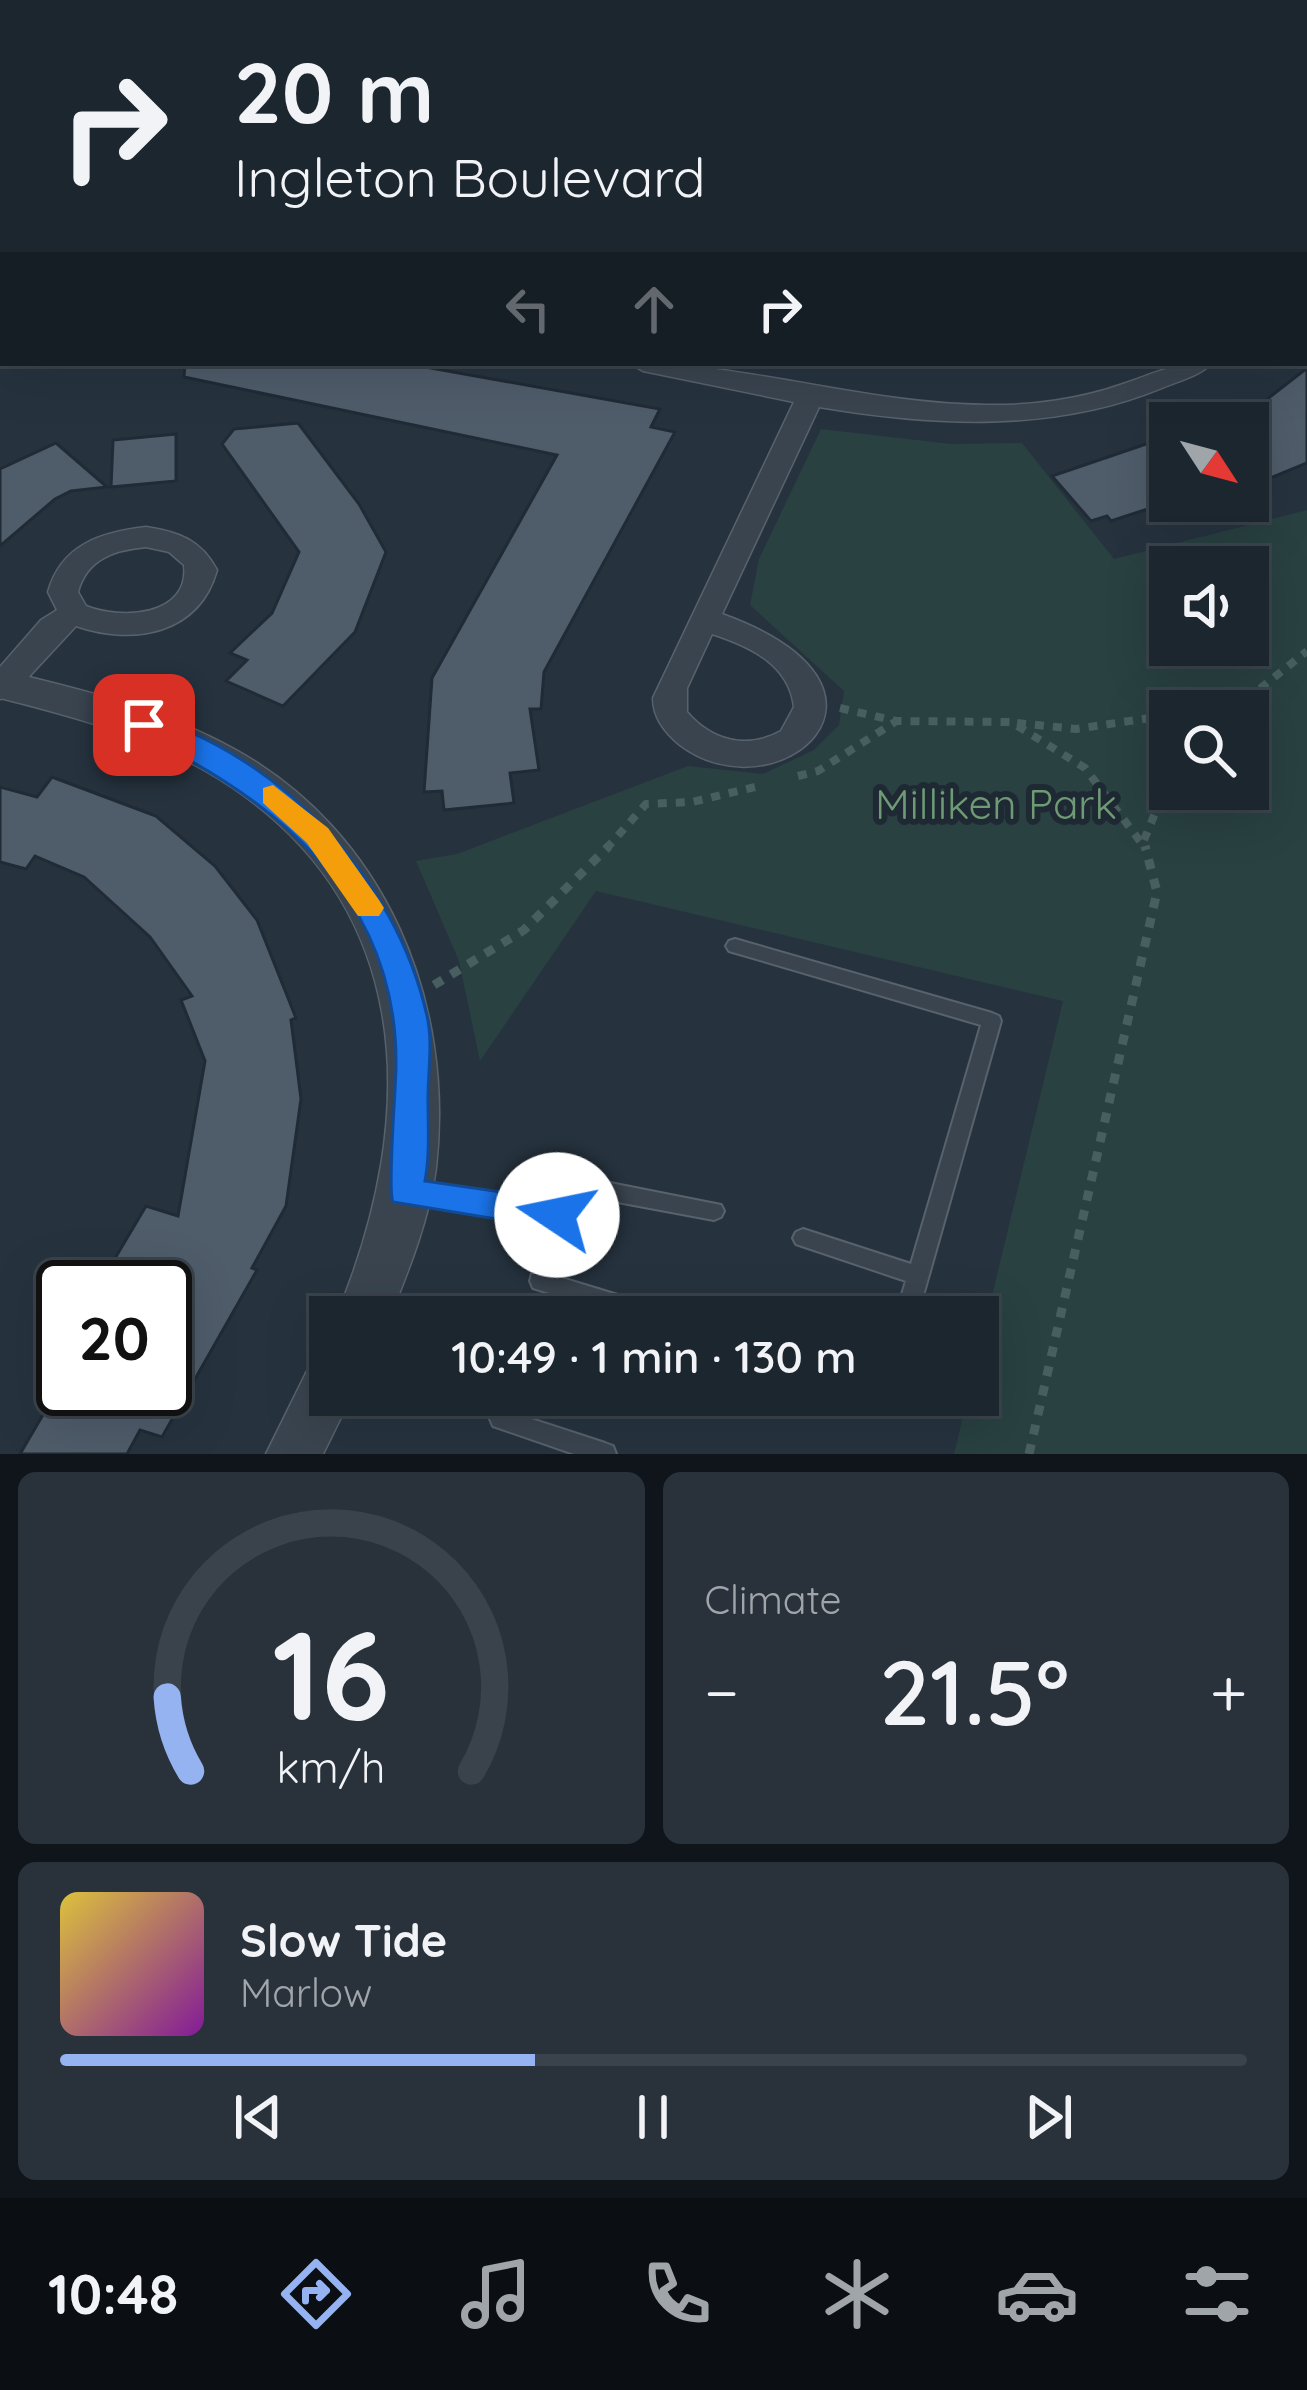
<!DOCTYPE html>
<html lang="en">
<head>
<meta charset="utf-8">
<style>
  body { margin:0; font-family:Quicksand,sans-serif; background:#29323b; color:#f1f3f6; height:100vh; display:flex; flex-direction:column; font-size:45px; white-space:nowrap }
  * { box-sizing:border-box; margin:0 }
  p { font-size:39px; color:#a0a5aa }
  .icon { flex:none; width:66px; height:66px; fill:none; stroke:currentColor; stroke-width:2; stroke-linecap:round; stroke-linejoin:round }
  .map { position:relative; height:1454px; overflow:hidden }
  .drawer { display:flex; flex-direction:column; gap:18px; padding:18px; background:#0f151a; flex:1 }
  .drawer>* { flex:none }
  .guide { position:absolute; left:0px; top:0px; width:1308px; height:366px; box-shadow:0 12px 48px #0002,0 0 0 3px #3a434b; background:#1c262f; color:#f1f3f6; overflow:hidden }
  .needle { width:78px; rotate:126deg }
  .tools { position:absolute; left:1149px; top:402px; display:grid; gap:24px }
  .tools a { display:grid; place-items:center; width:120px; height:120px; border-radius:0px; background:#1c262f; box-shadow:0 12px 48px #0002,0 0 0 3px #3a434b; font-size:60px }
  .speed { position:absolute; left:36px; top:1260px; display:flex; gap:24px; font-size:60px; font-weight:700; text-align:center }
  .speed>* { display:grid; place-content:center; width:156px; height:156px; border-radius:50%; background:#1c262f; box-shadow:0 12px 48px #0002,0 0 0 3px #3a434b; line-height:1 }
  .speed .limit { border:6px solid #111; border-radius:18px; background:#fff; color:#111 }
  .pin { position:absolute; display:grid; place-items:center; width:102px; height:102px; color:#fff; margin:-51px; border-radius:24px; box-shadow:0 6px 18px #0006 }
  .me { position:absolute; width:132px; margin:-66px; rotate:281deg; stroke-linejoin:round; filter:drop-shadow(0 0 9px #0008) }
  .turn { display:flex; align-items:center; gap:42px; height:252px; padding:0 36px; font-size:54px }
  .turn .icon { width:156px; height:156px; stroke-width:2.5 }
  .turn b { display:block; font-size:84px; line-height:102px }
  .lanes { display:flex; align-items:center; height:114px; padding:0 36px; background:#0003; justify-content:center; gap:60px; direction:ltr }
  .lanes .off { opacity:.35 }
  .big { font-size:90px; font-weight:600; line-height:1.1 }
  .drawer .widget { flex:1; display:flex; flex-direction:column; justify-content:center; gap:18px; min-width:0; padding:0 42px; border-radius:18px; background:#29323b }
  .drawer .dial { align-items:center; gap:0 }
  .dial svg { height:312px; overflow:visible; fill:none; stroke:#3a434b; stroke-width:7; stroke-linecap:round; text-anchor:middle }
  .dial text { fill:#f1f3f6; stroke:none }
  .song { display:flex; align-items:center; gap:36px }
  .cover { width:144px; height:144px; border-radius:18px; background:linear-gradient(135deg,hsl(50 70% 55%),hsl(290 70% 35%)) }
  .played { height:12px; border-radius:6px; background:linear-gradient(90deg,#95b2f1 40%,#3a434b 40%) }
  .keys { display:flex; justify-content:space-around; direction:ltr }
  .heat { display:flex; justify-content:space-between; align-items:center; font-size:66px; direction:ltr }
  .drawer .tiles { flex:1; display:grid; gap:18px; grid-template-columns:1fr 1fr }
  .widget:last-child { grid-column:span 2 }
  .trip { position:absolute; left:309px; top:1296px; width:690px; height:120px; border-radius:0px; background:#1c262f; box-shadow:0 12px 48px #0002,0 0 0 3px #3a434b; font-weight:600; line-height:120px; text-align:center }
  .tabs { display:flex; height:192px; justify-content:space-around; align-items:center; background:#0b0f13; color:#a0a5aa }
  .tabs .icon { width:84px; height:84px }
  .tabs .current { color:#95b2f1 }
  .tabs b { font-size:54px; color:#f1f3f6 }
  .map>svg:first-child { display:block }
  .green { fill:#294141; fill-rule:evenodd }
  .building { fill:#4f5c6a; stroke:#202b36; stroke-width:3 }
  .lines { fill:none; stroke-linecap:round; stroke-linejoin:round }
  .service-casing { stroke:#57626d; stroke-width:4 }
  .minor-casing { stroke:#57626d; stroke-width:3 }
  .tertiary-casing { stroke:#57626d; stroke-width:3 }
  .path-far1 { stroke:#485e5f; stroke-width:8; stroke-dasharray:9 9; stroke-linecap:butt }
  .path { stroke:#485e5f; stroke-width:9; stroke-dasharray:10 10; stroke-linecap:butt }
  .service { fill:#3a444f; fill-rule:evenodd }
  .minor { fill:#3a444f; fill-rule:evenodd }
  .tertiary { fill:#3a444f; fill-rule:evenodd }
  .route { fill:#1a73e8; stroke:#114b97; stroke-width:3 }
  .slow { fill:#f59e0b }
  .labels { text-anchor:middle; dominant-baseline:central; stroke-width:12; stroke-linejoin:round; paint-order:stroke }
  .park-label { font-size:42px; fill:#6e9a74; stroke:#1e2934 }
</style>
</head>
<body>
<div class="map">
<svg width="1307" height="1454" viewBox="0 0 1307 1454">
  <rect width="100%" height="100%" fill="#26333f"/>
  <path class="green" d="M821 429 951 444 1022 443 1114 559 1307 510V1454H954L968 1395H978V1354L1063 1001 596 891 480 1061 459 961 416 861 457 854 688 766 763 774 814 750 839 725 844 691 750 605 759 559ZM1170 567H1248V645H1170ZM1248 711V789H1170V711Z"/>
  <g class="building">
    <polygon points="185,363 403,363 660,409 651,427 675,432 544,672 541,709 530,709 539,770 510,773 514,803 444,810 442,791 424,792 432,678 557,455 184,377"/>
    <polygon points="1307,368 1307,463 1248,487 1248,423 1262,417 1252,411"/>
    <polygon points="298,423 359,504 386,552 355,632 283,706 226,681 247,660 230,653 272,613 299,552 222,444 234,429"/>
    <polygon points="176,434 176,481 111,487 113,440"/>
    <polygon points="56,443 107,487 71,491 55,499 0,546 0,469"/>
    <polygon points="1149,443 1170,463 1172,501 1111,521 1107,516 1091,521 1052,476"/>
    <polygon points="52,777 156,816 215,866 257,920 296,1018 291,1020 301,1099 286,1206 252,1268 257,1270 162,1437 140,1430 127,1454 20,1454 58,1389 174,1389 165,1386 165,1287 98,1287 146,1206 178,1216 205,1061 181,1000 192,996 150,937 84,877 35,856 26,869 0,862 0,787 37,797"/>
  </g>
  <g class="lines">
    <defs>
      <g id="service">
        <polygon points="735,939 992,1013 999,1016 1001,1021 917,1317 895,1317 906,1281 796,1244 793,1238 796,1232 803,1229 911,1264 981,1025 729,951 726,946 729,941"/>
        <polygon points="575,1176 721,1205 724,1211 721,1217 714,1220 580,1195 567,1217 552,1275 657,1307 664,1310 668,1317 626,1317 533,1288 530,1281 545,1222 412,1202 405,1199 402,1193 405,1187 412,1184 552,1205 568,1179"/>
        <polygon points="501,1409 605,1443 613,1446 616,1454 574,1454 493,1426 490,1419 493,1412"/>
      </g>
      <g id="minor">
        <polygon points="992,0 1014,0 991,3"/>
        <rect x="0" y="54" width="3" height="14"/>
        <polygon points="1307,78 1307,99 1305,100 1305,79"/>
        <rect x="0" y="239" width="3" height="16"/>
        <path d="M629 363C748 363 864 404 987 405 1031 406 1081 399 1123 384 1158 372 1173 363 1212 363 1200 376 1178 381 1162 388 1054 433 932 426 819 407L722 614C930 689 777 818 680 745 665 733 653 717 653 698L794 402 643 371ZM712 634C749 646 789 664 794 707L781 731C747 750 712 741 687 712V688Z"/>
        <path d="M146 527C179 532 201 540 217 570 199 634 134 646 76 626L11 696 0 699V667L41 620 57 610 48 592C61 545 101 532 146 527ZM146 547 169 552 184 565C190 617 120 620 86 606L78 592C87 559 114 550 146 547Z"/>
      </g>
      <g id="tertiary">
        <path d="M0 670C80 689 162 709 234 749 385 832 455 1001 436 1168 429 1220 409 1269 390 1317H336C421 1114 418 894 206 771 142 735 71 716 0 698Z"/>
        <polygon points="330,1357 330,1395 352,1395 323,1454 266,1454 310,1365"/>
      </g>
    </defs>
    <use href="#service" class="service-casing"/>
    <use href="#minor" class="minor-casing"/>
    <use href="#tertiary" class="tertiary-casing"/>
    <g class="path-far1">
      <polyline points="840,708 896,721 1011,722 1085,768 1146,849"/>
      <polyline points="1186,711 1249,693"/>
      <polyline points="1232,711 1307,651"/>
      <polyline points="1017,723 1076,729 1170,715"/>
      <polyline points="798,776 818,771 895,722"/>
      <polyline points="1144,840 1170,777"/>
      <polyline points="606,849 646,804 692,802 755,787"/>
    </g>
    <g class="path">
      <polyline points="434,985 524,930 609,846"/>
      <polyline points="1029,1454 1157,892 1145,846"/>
    </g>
    <use href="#service" class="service"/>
    <use href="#minor" class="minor"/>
    <use href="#tertiary" class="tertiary"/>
  </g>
  <path class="route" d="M144 715C280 755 396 877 427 1016 433 1041 428 1073 428 1098 428 1126 430 1154 425 1181L557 1200 569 1204 574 1215 569 1225 557 1229 393 1202C387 1190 396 1089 396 1066 398 896 274 797 134 732V718Z"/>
  <polygon class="slow" points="273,785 328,828 379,900 384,908 379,916 358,916 307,843 263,803 263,788"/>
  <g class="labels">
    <g class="park-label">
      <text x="996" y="803">Milliken Park</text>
    </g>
  </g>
</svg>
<div class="tools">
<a><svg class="needle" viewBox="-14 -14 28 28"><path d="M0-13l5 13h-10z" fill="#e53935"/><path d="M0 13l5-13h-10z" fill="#a0a5aa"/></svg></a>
<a><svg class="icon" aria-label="sound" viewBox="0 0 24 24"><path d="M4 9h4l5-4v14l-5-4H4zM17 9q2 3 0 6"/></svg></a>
<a><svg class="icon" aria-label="search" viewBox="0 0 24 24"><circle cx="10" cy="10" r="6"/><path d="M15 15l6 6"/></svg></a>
</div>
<div class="speed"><div class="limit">20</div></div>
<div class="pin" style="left:144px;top:725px;background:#d93025"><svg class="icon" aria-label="arrive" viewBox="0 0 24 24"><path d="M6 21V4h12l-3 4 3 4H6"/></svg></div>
<svg class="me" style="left:557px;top:1215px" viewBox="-20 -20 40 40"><circle r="19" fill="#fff"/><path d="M0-13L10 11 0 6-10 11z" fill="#1a73e8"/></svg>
<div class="trip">10:49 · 1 min · 130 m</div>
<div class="guide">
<div class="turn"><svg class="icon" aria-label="right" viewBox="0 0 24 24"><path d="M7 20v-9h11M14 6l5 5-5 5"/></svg><div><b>20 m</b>Ingleton Boulevard</div></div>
<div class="lanes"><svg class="icon off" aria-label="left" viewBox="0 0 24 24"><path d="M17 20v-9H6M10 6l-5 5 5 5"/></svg><svg class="icon off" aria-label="ahead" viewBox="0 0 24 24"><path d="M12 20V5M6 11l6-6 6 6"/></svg><svg class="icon" aria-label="right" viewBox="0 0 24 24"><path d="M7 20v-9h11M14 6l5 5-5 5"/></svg></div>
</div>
</div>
<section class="drawer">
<div class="tiles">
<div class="widget dial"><svg viewBox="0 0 100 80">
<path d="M14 69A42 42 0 1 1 86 69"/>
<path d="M14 69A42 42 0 0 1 8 50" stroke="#95b2f1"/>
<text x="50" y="56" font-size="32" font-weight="700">16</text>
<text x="50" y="72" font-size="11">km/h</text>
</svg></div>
<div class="widget"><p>Climate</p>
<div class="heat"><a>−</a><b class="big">21.5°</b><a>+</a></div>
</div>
<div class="widget">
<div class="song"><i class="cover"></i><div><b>Slow Tide</b><p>Marlow</p></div></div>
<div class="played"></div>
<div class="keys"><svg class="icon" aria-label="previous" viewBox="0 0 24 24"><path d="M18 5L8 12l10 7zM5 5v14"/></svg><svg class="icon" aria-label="pause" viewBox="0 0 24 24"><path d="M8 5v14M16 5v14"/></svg><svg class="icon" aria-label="next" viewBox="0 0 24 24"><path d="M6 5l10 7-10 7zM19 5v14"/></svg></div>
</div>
</div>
</section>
<nav class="tabs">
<b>10:48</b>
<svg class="icon current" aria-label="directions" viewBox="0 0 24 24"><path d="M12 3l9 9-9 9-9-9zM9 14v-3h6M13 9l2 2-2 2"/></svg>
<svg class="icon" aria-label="music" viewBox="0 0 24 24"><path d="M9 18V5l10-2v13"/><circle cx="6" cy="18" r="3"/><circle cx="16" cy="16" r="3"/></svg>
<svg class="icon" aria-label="phone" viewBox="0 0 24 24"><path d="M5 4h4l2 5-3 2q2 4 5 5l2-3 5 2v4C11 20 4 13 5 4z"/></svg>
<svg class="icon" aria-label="climate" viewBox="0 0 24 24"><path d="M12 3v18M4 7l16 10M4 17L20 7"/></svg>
<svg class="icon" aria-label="car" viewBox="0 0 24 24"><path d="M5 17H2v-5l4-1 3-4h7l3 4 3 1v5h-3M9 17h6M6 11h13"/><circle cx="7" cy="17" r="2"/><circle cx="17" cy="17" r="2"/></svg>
<svg class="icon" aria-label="filters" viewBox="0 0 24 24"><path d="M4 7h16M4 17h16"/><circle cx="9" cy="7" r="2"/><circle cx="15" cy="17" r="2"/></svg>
</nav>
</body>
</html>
